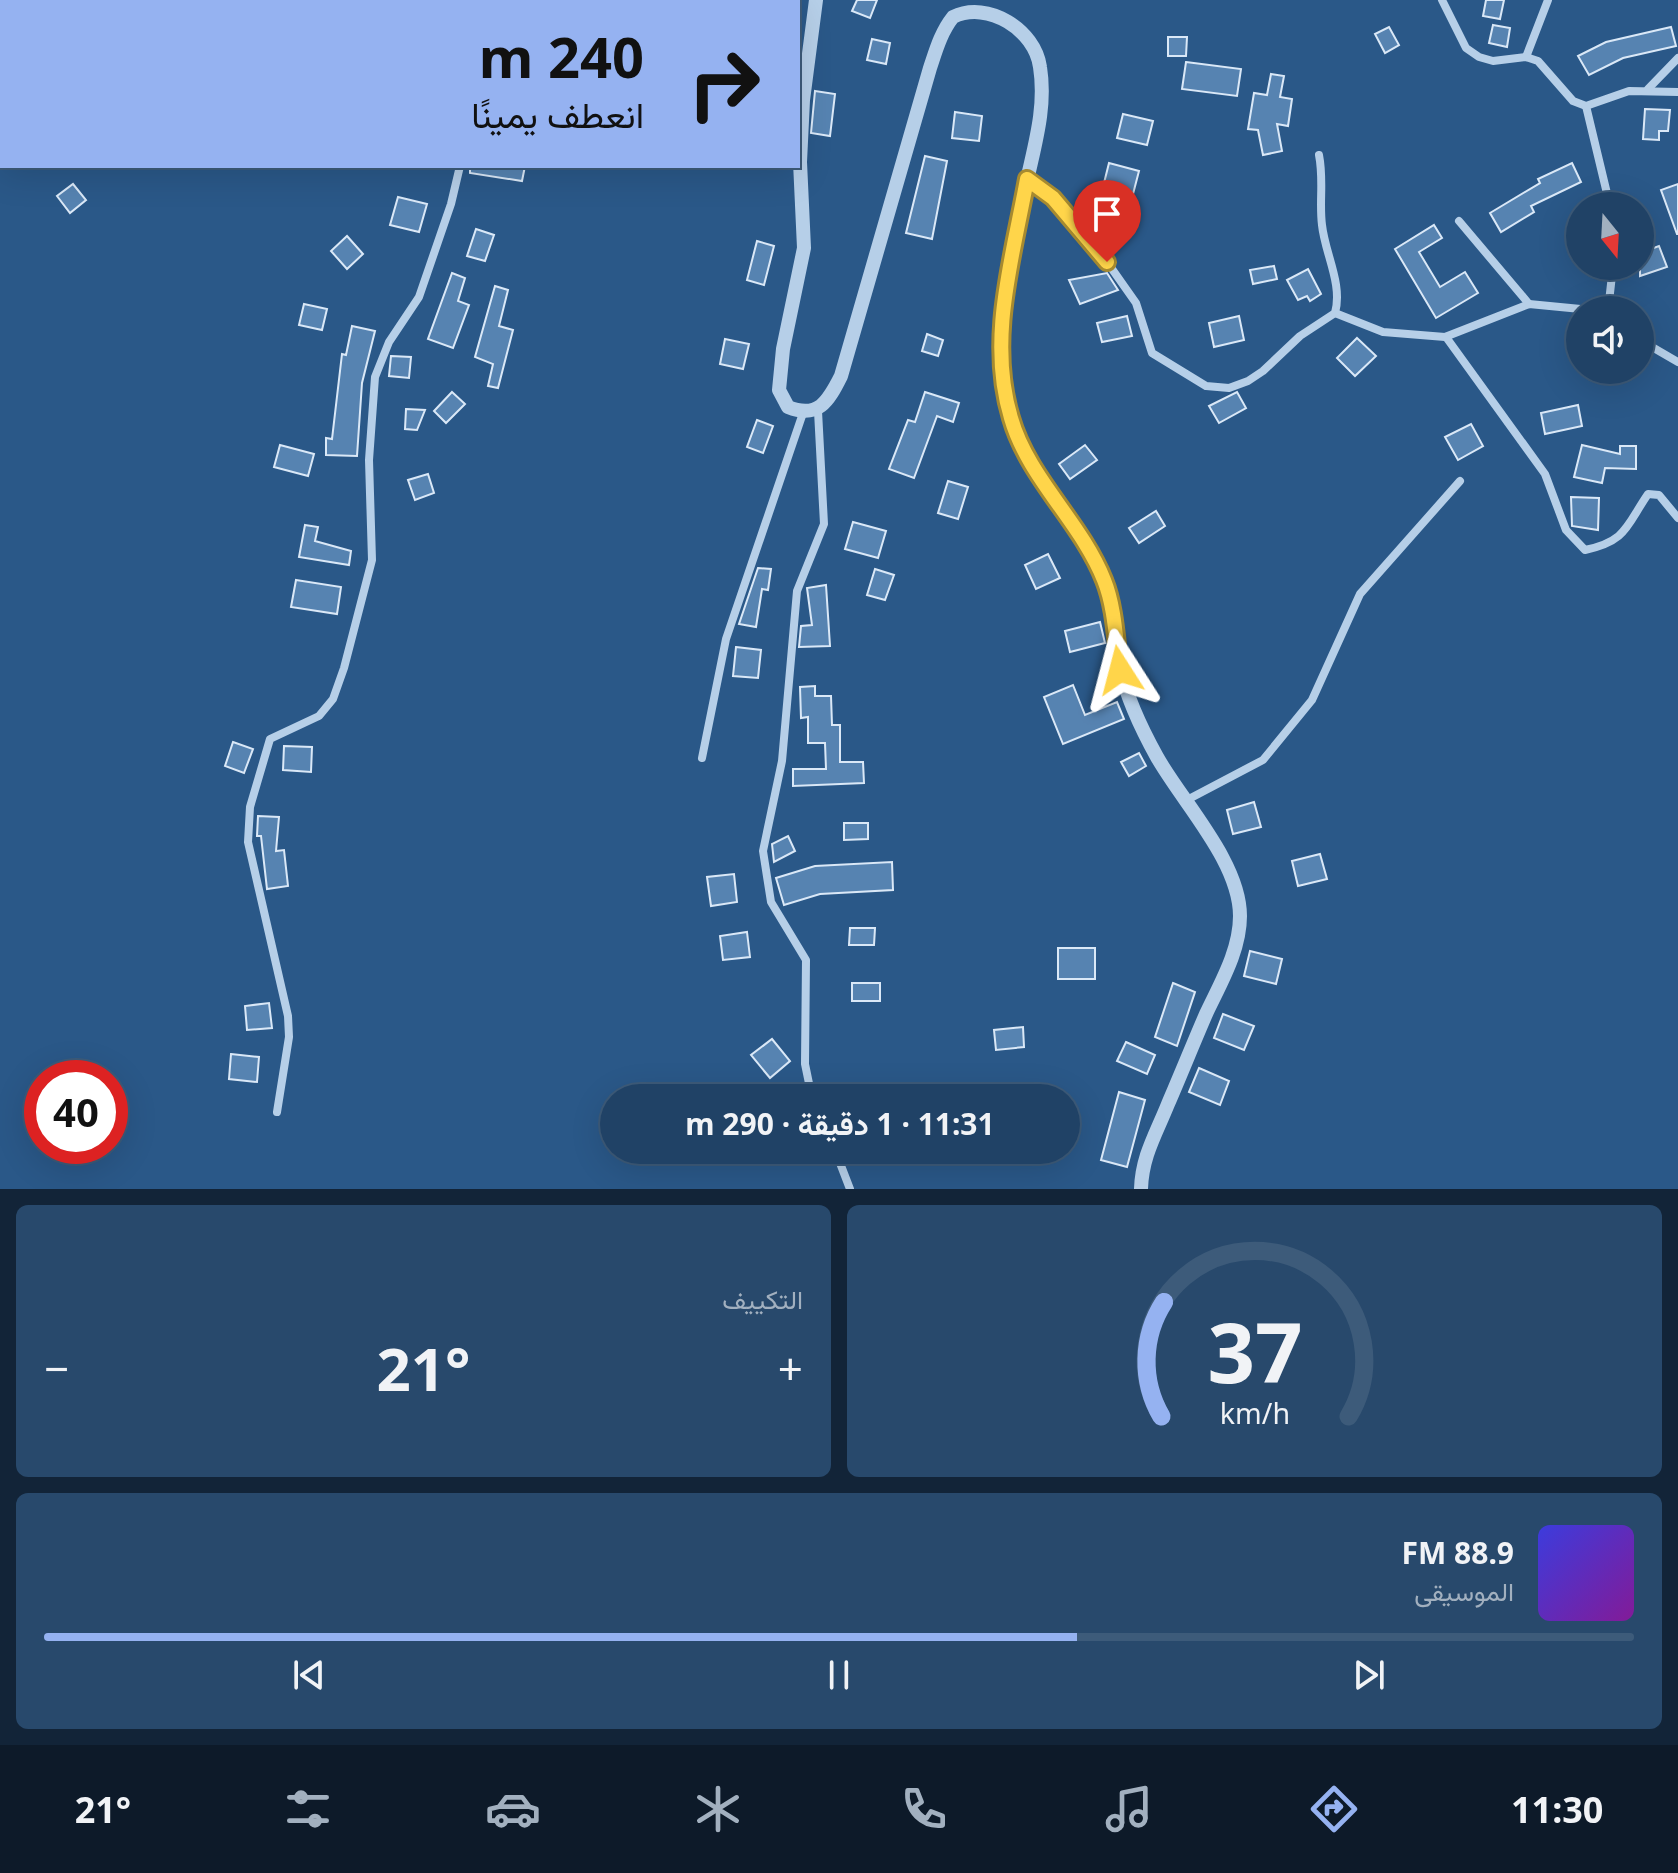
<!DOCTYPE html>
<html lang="ar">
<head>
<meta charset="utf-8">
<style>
  body { margin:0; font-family:"Noto Sans",Vazirmatn,sans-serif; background:#28496c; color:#f1f3f6; direction:rtl; height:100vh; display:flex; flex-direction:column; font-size:30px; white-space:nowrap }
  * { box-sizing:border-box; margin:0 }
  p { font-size:26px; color:#a2b0bf }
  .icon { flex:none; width:44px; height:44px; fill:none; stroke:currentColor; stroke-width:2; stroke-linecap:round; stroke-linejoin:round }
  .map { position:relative; height:1189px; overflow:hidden; direction:ltr }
  .side { display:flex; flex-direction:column; gap:16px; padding:16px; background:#122438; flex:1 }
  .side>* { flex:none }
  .banner { position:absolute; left:0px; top:0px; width:800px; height:168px; box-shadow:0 8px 32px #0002,0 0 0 2px #3d5b7a; direction:rtl; background:#95b2f1; color:#111; overflow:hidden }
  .needle { width:52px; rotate:162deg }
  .fabs { position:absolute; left:1566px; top:192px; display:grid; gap:16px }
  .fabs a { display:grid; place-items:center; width:88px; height:88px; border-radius:50%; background:#204266; box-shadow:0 8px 32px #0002,0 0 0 2px #3d5b7a; font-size:40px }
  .speed { position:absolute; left:24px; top:1060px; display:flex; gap:16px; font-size:40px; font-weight:700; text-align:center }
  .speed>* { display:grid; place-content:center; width:104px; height:104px; border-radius:50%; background:#204266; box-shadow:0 8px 32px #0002,0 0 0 2px #3d5b7a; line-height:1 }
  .speed .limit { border:12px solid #d22; background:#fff; color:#111 }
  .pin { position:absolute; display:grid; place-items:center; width:68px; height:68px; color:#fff; margin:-82px -34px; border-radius:50% 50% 50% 0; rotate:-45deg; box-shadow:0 0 8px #0007 }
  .pin .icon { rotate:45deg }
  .me { position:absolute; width:88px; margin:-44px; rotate:351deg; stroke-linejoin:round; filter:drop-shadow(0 0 6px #0008) }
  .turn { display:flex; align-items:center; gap:28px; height:168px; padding:0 24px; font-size:36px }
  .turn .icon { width:104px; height:104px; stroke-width:2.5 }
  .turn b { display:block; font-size:56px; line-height:68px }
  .big { font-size:60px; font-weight:700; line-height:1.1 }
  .side .card { flex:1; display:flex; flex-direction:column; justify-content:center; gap:12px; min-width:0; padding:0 28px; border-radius:12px; background:#28496c }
  .side .dial { align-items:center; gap:0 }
  .dial svg { height:208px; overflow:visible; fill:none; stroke:#3d5b7a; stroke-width:7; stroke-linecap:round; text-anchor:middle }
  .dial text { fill:#f1f3f6; stroke:none }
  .song { display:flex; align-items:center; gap:24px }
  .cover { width:96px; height:96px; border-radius:12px; background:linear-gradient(135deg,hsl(240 70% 55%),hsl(290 70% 35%)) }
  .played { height:8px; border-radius:4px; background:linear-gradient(90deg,#95b2f1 65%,#3d5b7a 65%) }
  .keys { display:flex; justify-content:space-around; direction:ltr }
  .heat { display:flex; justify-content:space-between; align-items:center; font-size:44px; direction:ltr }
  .side .tiles { flex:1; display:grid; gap:16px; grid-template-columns:1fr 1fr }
  .card:last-child { grid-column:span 2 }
  .trip { position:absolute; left:600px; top:1084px; width:480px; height:80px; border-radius:40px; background:#204266; box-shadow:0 8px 32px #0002,0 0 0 2px #3d5b7a; font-weight:700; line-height:80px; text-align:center; direction:rtl }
  .tabs { display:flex; height:128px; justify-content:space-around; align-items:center; background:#0d1a29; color:#a2b0bf }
  .tabs .icon { width:56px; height:56px }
  .tabs .active { color:#95b2f1 }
  .tabs b { font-size:36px; color:#f1f3f6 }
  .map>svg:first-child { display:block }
  .building { fill:#5683b1; stroke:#dae8f7; stroke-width:2 }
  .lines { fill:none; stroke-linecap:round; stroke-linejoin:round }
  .minor { stroke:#b6cfe8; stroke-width:8 }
  .tertiary { stroke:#b6cfe8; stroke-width:14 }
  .route-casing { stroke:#a68a30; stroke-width:20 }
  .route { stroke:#ffd54a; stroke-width:14 }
</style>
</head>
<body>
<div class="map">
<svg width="1678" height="1189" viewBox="0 0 1678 1189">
  <rect width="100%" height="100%" fill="#2a5888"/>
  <g class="building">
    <polygon points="857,0 877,0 870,18 852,11"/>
    <polygon points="1486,0 1504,0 1500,19 1483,16"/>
    <polygon points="1493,25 1510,28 1507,47 1489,43"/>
    <polygon points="1389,27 1399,45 1385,53 1375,34"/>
    <polygon points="1671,27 1676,46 1623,58 1589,75 1578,56 1606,42"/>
    <polygon points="1168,37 1187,37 1186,56 1168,56"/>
    <polygon points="872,39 890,43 886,64 867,60"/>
    <polygon points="1186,62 1241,69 1237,96 1182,89"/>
    <polygon points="1271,74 1284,76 1280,97 1292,99 1288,126 1277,124 1282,151 1263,155 1258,130 1248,129 1254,93 1267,95"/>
    <polygon points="815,91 835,94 830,136 811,133"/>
    <polygon points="1645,109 1670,110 1668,131 1659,131 1659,140 1643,139"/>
    <polygon points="955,112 982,116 979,141 952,138"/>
    <polygon points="1123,114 1153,121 1147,145 1117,138"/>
    <polygon points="925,156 947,161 932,239 906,233"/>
    <polygon points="1109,163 1139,171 1133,194 1103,187"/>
    <polygon points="1572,163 1581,182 1531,206 1534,212 1501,232 1490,213 1540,183 1538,179"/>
    <polygon points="470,166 525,166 522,181 470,173"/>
    <polygon points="73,184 86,200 70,213 57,196"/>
    <polygon points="1678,184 1678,234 1677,234 1661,190"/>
    <polygon points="398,197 427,204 419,232 390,225"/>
    <polygon points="1434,225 1442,238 1419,252 1440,287 1465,272 1478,293 1436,318 1395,249"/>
    <polygon points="476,229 494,235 485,261 467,256"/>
    <polygon points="347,236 363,254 347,269 331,251"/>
    <polygon points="757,241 774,246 764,285 747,280"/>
    <polygon points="1659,246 1667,267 1640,276 1640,253"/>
    <polygon points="1274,266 1277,279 1253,284 1250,270"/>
    <polygon points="1308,269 1321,294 1310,301 1307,296 1298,300 1287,280"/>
    <polygon points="452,273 465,278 458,301 469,305 453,348 428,339"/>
    <polygon points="1107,273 1118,290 1080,304 1069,280"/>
    <polygon points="495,286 508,290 499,326 513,330 498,388 488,386 493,364 475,357"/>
    <polygon points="304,304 327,309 322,330 299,325"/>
    <polygon points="1127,316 1132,336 1102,342 1097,323"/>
    <polygon points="1239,316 1244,340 1214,347 1209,323"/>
    <polygon points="352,326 375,331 362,383 357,456 326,455 326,438 332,439 342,354 346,355"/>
    <polygon points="927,334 943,340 938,356 922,351"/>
    <polygon points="1357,338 1376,356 1355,376 1337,358"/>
    <polygon points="725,339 749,344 743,369 720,364"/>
    <polygon points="391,356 411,357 409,378 389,376"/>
    <polygon points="452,392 465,404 446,423 434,411"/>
    <polygon points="925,392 959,403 953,422 937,416 914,478 889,469 908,420 915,422"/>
    <polygon points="1237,392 1246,408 1219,423 1209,406"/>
    <polygon points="1578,405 1582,426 1545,434 1541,413"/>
    <polygon points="406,409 425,410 417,430 405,429"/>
    <polygon points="757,420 773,426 763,453 747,447"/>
    <polygon points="1471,424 1483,446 1458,460 1445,437"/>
    <polygon points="280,445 314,454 308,476 274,467"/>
    <polygon points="1085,445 1097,460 1070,479 1059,464"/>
    <polygon points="1582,445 1620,454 1620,446 1636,446 1636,469 1605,468 1602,483 1574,477"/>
    <polygon points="428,474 434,493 415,500 408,480"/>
    <polygon points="948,481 968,487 958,519 938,513"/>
    <polygon points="1571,497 1599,498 1598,530 1572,526"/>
    <polygon points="1156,511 1165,526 1139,543 1129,528"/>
    <polygon points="853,522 886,531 878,558 845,549"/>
    <polygon points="305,525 318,527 315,541 351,551 349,565 299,557"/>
    <polygon points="1048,554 1060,578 1036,589 1025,565"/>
    <polygon points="758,568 771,569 768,590 762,589 756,627 739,624"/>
    <polygon points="875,569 894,575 885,600 867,595"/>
    <polygon points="296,580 341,587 337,614 291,607"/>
    <polygon points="826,585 830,646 799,647 801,626 812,625 807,588"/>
    <polygon points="1100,622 1105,643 1070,652 1065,631"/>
    <polygon points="736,647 761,650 758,678 733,676"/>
    <polygon points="1073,685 1085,715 1117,702 1124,719 1063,744 1044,697"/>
    <polygon points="815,686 815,696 831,696 832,725 840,725 840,762 863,762 864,783 793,786 793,769 826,769 825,743 808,743 808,717 801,718 800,687"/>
    <polygon points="233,742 253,749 244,773 225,766"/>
    <polygon points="284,746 312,747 311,772 283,770"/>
    <polygon points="1139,753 1146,766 1129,776 1121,762"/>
    <polygon points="1254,802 1261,827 1233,834 1227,810"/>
    <polygon points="258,816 279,817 276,851 284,850 288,886 267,889 261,836 257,836"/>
    <polygon points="844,823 868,823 868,839 844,840"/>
    <polygon points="788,836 795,851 774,862 772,844"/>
    <polygon points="1320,854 1327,879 1298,886 1292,861"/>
    <polygon points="892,862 893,890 820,894 784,905 776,878 815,866"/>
    <polygon points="734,874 737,902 711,906 707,877"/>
    <polygon points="850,928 875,928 874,945 849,945"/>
    <polygon points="747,932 750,957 723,960 720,936"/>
    <rect x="1058" y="948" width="37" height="31"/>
    <polygon points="1250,951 1282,959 1276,984 1244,976"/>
    <rect x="852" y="983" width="28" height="18"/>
    <polygon points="1173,983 1195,992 1177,1046 1155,1037"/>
    <polygon points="269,1003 272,1028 247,1030 245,1006"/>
    <polygon points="1223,1014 1254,1026 1244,1050 1214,1038"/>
    <polygon points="1023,1027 1024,1047 996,1050 994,1030"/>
    <polygon points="772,1039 790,1061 770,1078 751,1055"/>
    <polygon points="1126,1042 1155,1055 1147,1074 1117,1061"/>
    <polygon points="231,1054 259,1057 257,1082 229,1079"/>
    <polygon points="1199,1068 1229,1081 1220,1105 1189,1092"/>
    <polygon points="1119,1092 1145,1100 1127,1167 1101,1160"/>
  </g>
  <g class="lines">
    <g class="minor">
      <polyline points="1442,0 1466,48 1479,57 1493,61 1526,57 1538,61 1573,101 1586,106 1629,91 1678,92"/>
      <polyline points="152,2 153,0"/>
      <polyline points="483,2 483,0"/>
      <polyline points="1526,57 1548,0"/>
      <polyline points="1648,89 1678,58"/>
      <polyline points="1586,106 1610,206"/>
      <path d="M1027 179 1053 198 1093 242 1136 303 1152 353 1206 386 1229 388 1248 381 1263 371 1300 336 1335 313C1343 284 1325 254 1322 225 1319 202 1324 180 1319 155"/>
      <polyline points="1459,221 1529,304"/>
      <polyline points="1599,310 1609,302 1613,266"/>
      <polyline points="1335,313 1383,332 1445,337 1529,304 1591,310"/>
      <path d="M1446 337 1545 474 1566 530 1585 550C1627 541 1626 526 1648 494L1659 495 1678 518"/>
      <polyline points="1640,340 1678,362"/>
      <polyline points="702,758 726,639 803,413"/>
      <polyline points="1185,801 1263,760 1312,700 1360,594 1460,481"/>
      <polyline points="812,1098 805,1064 806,960 771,902 763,851 782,761 797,591 824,524 818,411"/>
      <polyline points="277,1112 289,1037 288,1016 248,842 250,807 270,739 319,716 333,699 344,668 372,560 369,460 375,377 389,342 419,297 451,204 460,166"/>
      <polyline points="835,1150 850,1189"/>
    </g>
    <path class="tertiary" d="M816 0 803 100 800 162 804 248 783 349 779 390 788 407C818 419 828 402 841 376L930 68C936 50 941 32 953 17 988 0 1035 30 1040 67 1046 105 1036 140 1028 176 1011 252 989 341 1010 417 1027 476 1078 522 1103 579 1115 605 1113 639 1120 668 1127 698 1142 730 1157 757 1183 803 1240 862 1240 916 1240 951 1220 984 1206 1014 1193 1044 1181 1074 1168 1104 1156 1134 1142 1156 1141 1189"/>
  </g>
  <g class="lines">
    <defs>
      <path id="route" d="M1107 262 1053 198 1027 179C1013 257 987 339 1011 418 1028 478 1081 522 1104 580 1115 607 1116 642 1120 670"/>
    </defs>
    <use href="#route" class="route-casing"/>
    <use href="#route" class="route"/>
  </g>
</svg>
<div class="fabs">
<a><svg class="needle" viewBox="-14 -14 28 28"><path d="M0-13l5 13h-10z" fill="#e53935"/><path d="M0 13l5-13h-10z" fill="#a2b0bf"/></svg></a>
<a><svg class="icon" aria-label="sound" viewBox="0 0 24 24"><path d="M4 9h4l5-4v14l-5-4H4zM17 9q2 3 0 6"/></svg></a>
</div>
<div class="speed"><div class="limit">40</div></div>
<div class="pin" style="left:1107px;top:262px;background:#d93025"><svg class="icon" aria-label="arrive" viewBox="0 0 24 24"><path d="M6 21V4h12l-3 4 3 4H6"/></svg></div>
<svg class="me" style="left:1120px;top:670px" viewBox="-20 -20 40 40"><path d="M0-17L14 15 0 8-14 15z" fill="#ffd54a" stroke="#fff" stroke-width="4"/></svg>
<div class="trip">11:31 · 1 دقيقة · 290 m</div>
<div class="banner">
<div class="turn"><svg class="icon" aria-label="right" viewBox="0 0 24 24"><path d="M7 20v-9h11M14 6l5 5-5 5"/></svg><div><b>240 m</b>انعطف يمينًا</div></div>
</div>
</div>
<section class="side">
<div class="tiles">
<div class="card dial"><svg viewBox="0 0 100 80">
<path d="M14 69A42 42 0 1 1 86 69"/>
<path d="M14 69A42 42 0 0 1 15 25" stroke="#95b2f1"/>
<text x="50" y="56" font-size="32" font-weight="700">37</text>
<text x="50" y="72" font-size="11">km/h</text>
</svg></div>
<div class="card"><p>التكييف</p>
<div class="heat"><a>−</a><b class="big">21°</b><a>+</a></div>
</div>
<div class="card">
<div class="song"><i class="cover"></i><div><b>88.9 FM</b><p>الموسيقى</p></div></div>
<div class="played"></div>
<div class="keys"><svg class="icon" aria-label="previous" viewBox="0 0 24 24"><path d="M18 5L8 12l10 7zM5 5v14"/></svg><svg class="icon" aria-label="pause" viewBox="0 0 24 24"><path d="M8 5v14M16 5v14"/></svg><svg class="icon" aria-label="next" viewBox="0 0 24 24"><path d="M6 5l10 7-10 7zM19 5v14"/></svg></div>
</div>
</div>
</section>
<nav class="tabs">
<b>11:30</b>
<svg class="icon active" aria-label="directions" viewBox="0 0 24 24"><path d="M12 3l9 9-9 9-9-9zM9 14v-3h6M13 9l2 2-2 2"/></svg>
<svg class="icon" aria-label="music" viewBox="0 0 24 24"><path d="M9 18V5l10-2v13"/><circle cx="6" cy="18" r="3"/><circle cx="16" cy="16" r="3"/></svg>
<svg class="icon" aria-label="phone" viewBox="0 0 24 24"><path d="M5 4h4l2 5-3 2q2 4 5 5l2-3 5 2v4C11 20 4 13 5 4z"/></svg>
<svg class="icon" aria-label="climate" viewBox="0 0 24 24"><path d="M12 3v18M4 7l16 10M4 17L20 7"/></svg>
<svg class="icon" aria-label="car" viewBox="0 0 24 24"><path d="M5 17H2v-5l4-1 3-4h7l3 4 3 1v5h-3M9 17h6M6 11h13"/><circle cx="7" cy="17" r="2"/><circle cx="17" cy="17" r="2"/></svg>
<svg class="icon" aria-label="filters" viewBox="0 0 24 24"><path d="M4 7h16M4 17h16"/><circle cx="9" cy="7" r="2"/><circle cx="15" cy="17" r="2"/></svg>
<b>21°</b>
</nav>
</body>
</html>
